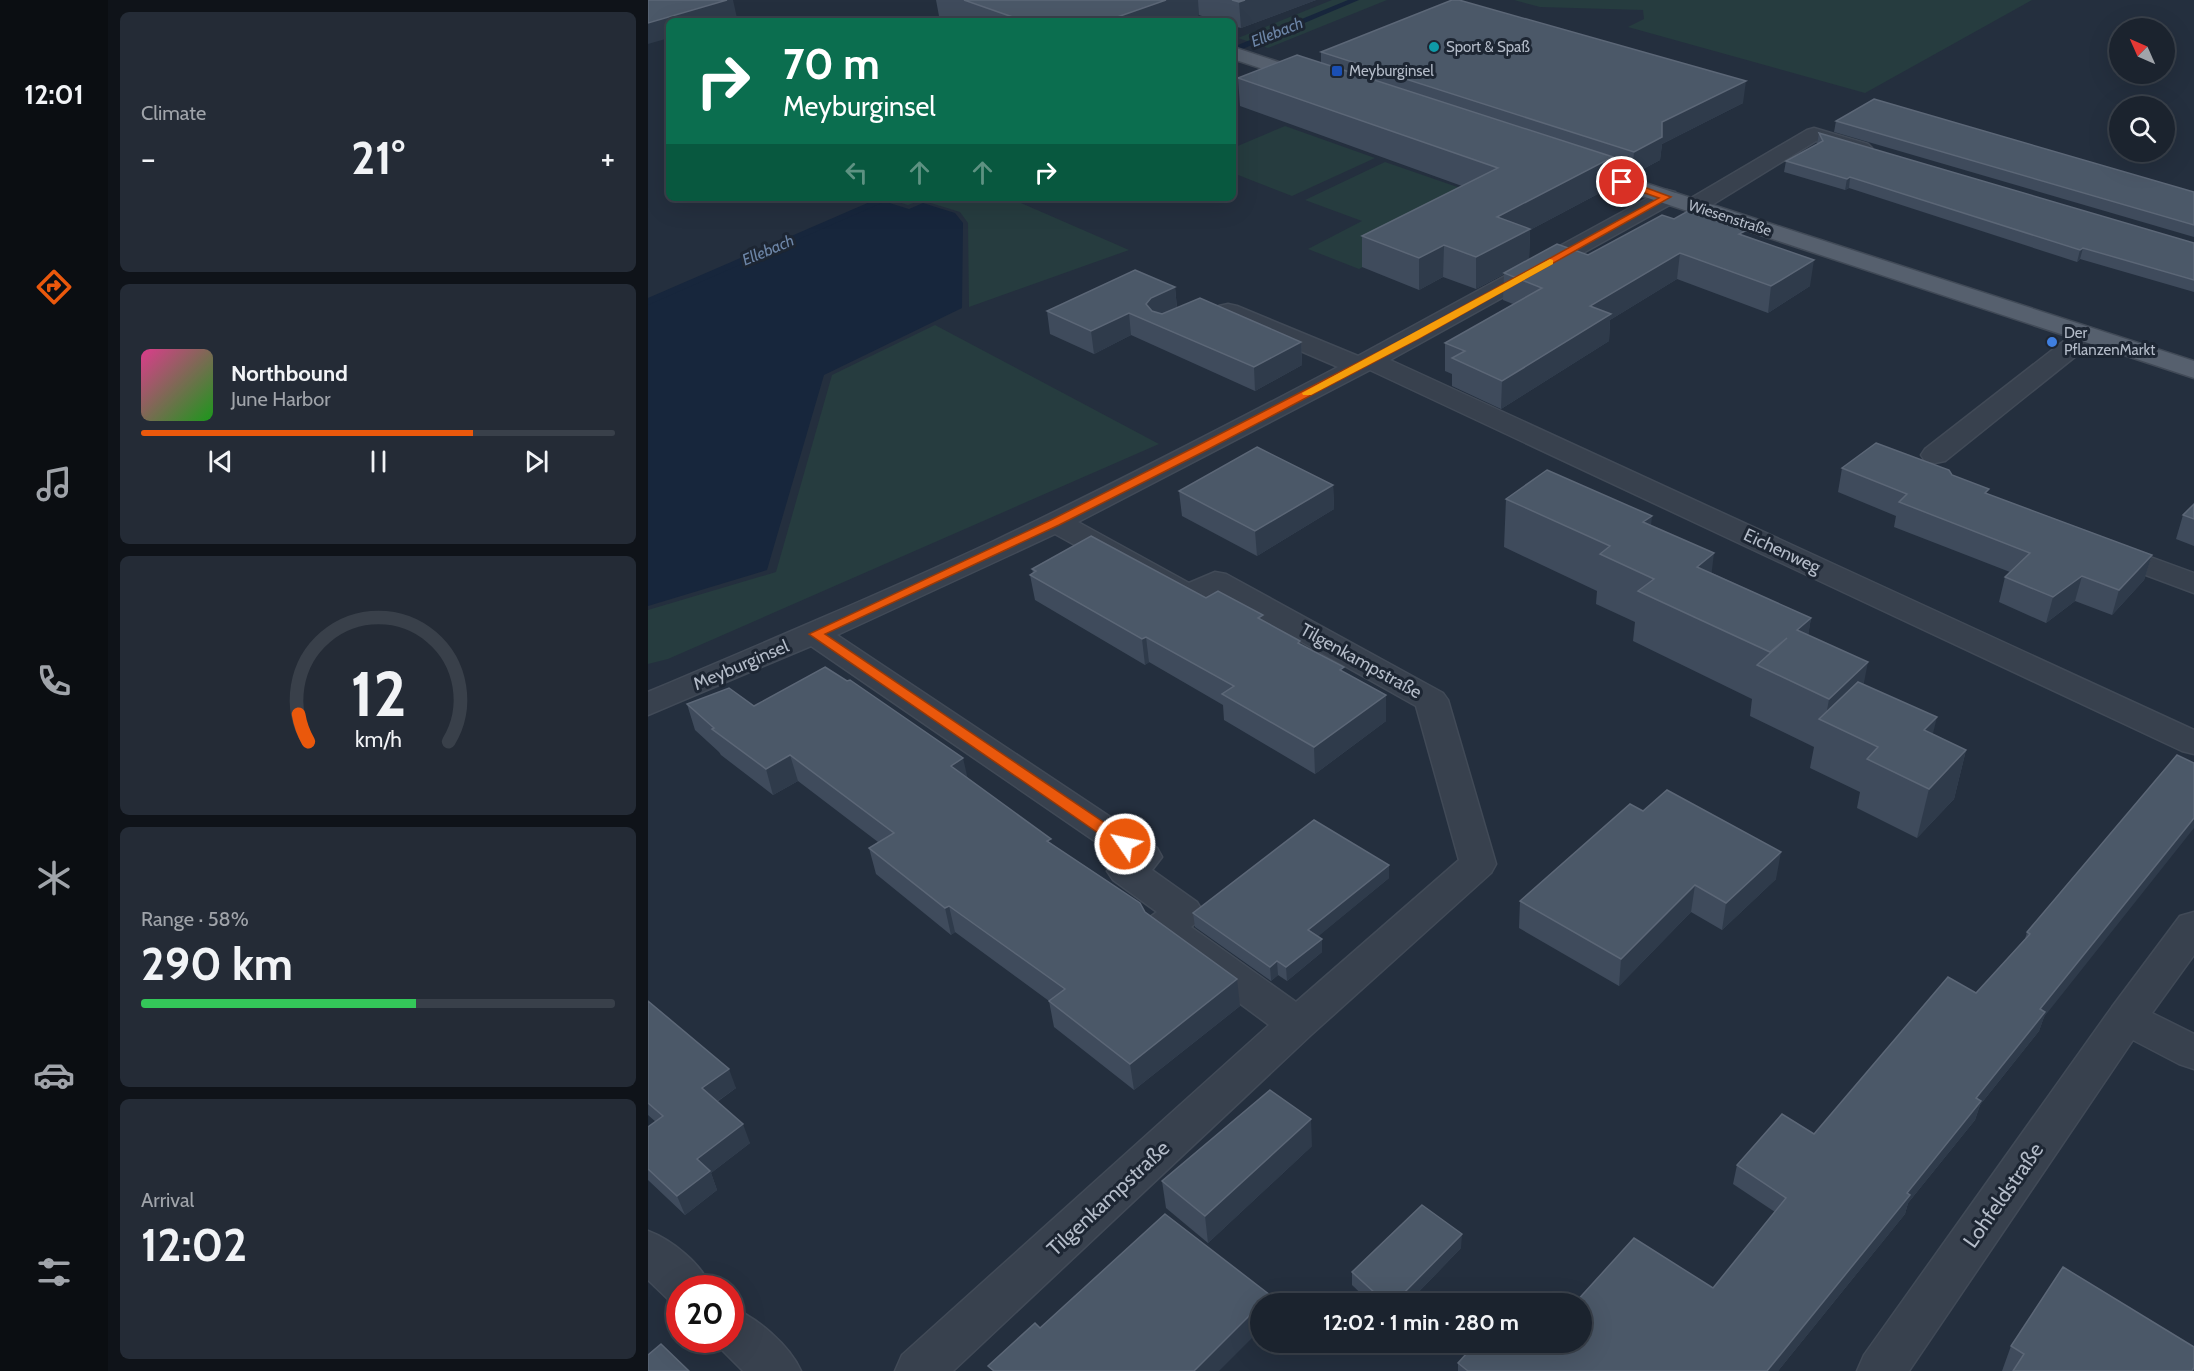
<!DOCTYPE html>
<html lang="en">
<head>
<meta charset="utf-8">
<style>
  body { margin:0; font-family:Cabin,sans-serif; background:#242b36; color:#f1f3f6; height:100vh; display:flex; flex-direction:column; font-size:22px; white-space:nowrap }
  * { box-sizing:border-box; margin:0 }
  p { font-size:20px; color:#a0a4aa }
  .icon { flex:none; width:33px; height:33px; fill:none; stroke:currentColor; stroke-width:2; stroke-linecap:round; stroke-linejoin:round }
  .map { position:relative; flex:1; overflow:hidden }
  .side { display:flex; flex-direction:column; gap:12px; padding:12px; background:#0f1319; width:540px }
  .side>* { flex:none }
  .hud { position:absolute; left:18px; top:18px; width:570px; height:183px; border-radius:9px; box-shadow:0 6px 24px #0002,0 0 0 2px #39404a; background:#0b6e4f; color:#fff; overflow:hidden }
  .needle { width:39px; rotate:315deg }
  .tools { position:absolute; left:1461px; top:18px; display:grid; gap:12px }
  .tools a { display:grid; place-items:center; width:66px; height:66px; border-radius:50%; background:#1b232e; box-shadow:0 6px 24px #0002,0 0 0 2px #39404a; font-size:30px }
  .speed { position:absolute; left:18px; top:1275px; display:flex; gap:12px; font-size:30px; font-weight:700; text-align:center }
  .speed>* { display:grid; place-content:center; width:78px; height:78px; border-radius:50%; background:#1b232e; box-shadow:0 6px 24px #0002,0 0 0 2px #39404a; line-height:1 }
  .speed .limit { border:9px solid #d22; background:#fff; color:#111 }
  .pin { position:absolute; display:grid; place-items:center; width:51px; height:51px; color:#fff; margin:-26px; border:3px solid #fff; border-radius:50%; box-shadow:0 2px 6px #0007 }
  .me { position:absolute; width:66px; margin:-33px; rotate:304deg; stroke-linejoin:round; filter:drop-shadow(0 0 4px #0008) }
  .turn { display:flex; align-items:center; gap:21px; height:126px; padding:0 18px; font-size:27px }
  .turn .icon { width:78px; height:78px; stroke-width:2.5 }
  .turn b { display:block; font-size:42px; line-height:51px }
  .lanes { display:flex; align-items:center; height:57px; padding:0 18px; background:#0003; justify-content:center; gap:30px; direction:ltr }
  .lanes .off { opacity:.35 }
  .big { font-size:45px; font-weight:700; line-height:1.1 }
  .side .card { flex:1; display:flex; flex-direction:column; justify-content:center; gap:9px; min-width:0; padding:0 21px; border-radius:9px; background:#242b36 }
  .side .dial { align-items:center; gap:0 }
  .dial svg { height:156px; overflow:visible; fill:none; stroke:#39404a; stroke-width:7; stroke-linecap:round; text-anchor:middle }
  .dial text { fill:#f1f3f6; stroke:none }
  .song { display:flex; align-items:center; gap:18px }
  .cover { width:72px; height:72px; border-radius:9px; background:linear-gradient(135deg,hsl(330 70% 55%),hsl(120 70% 35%)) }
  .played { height:6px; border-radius:3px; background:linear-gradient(90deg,#ea580c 70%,#39404a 70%) }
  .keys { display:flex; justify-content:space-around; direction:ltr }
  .heat { display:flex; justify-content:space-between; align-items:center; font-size:33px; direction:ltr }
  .charge { height:9px; border-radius:4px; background:linear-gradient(90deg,#34c759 58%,#39404a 0) }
  .trip { position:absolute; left:602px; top:1293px; width:342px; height:60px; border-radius:30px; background:#1b232e; box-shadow:0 6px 24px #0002,0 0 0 2px #39404a; font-weight:700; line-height:60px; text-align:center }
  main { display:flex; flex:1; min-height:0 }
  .tabs { display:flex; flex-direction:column; width:108px; justify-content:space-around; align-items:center; background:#0b0e12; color:#a0a4aa }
  .tabs .icon { width:42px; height:42px }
  .tabs .active { color:#ea580c }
  .tabs b { font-size:27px; color:#f1f3f6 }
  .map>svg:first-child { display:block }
  .green { fill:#263c3f }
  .water { fill:#17263c }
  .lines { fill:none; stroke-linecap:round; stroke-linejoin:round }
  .stream { fill:#17263c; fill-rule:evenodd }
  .minor-casing { stroke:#414a57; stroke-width:3 }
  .major-casing { stroke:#414a57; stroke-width:3 }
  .minor { fill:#38414e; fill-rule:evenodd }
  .major { fill:#56606e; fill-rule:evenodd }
  .wall { fill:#3f4b5c }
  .shaded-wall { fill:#2f3b4b }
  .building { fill:#4b5868; stroke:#5c6777; stroke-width:1.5 }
  .route { fill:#ea580c; stroke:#983908; stroke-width:1.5 }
  .slow { fill:#f59e0b }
  .culture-dot { fill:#0f9aa8; stroke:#1d2633; stroke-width:2 }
  .transit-dot { fill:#1a4fb4; stroke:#1d2633; stroke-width:2 }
  .shop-dot { fill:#3f7fe0; stroke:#1d2633; stroke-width:2 }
  .labels { text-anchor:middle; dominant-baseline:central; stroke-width:6; stroke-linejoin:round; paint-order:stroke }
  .far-poi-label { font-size:15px; fill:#b4bcc9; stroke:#1d2633; text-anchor:start }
  .far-street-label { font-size:15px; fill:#b4bcc9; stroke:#1d2633 }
  .far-water-label { font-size:16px; font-style:italic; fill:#6d86a8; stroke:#1d2633 }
  .street-label { font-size:18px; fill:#b4bcc9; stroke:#1d2633 }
  .near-street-label { font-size:21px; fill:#b4bcc9; stroke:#1d2633 }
</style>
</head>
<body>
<main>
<nav class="tabs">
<b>12:01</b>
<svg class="icon active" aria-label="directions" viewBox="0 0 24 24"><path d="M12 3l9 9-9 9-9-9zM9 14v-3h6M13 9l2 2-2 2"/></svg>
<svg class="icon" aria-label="music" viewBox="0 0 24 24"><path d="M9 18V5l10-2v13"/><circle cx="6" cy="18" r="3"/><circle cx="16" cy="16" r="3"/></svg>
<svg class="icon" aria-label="phone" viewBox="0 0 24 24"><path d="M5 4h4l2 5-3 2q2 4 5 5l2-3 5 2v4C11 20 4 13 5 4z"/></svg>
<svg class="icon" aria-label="climate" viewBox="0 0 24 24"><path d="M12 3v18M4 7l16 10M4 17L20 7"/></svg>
<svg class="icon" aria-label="car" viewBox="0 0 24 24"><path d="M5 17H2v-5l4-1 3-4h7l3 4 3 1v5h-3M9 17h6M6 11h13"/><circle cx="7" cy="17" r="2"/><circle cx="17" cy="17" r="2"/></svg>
<svg class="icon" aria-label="filters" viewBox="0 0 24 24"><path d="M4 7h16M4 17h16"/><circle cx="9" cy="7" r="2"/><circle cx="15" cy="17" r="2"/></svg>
</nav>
<section class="side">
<div class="card"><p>Climate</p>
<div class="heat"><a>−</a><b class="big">21°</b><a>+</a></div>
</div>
<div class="card">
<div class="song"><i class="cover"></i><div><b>Northbound</b><p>June Harbor</p></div></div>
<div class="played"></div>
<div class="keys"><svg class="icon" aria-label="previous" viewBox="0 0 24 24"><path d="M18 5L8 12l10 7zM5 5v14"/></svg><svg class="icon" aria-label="pause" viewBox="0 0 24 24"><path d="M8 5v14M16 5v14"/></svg><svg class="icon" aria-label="next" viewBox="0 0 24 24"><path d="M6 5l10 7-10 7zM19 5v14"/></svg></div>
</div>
<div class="card dial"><svg viewBox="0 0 100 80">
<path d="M14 69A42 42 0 1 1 86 69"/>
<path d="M14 69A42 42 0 0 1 9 55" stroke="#ea580c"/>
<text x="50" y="56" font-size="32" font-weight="700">12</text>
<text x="50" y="72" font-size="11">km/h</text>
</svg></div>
<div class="card"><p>Range · 58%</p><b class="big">290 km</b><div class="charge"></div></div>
<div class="card"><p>Arrival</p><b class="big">12:02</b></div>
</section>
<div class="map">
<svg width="1546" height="1371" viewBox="0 0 1546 1371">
  <rect width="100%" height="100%" fill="#242f3e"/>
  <g class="green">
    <polygon points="684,0 739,0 620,48 590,38"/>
    <polygon points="866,0 1384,0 1217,93 980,27 996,19 995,10 892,7"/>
    <polygon points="637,126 727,158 644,196 585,173 585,148"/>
    <polygon points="737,162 844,199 711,269 660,249 714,221 657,200"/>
    <polygon points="237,198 383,198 373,203 481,250 321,307 320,223 312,212 273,200 260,205"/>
    <polygon points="287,325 511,444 20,659 0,664 0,610 128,572 184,375"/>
  </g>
  <polygon class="water" points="235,201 261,209 275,203 307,213 315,223 314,308 176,375 119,570 0,606 0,304"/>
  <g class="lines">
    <g class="stream">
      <polygon points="700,0 711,0 585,53 585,47"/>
      <polygon points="231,198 245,198 0,305 0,298"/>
    </g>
    <defs>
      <g id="minor">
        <polygon points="1166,128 1220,144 1224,148 1220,152 1213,154 1168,141 1054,211 1046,213 1038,211 1035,206 1038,201 1159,130"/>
        <path d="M1019 190 1027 192 1030 197 1027 202 742 360 1546 730V754L1534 751 722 370 430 522 541 583 567 572 578 574 795 693 800 700 848 864 843 873 663 1035 305 1371H247L254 1355 621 1025 502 937 497 927 502 917 509 912 465 880 459 871 470 857 163 646 0 715V692C116 643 232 594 346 541 462 486 576 427 690 367L571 316 568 311 571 306 580 304 589 306 710 356 1011 192ZM407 534 530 602 541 604 567 593 768 706 811 860 648 1002 543 927 549 922 555 912 549 902 504 870 514 857 509 848 189 635Z"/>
        <polygon points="1439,327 1448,330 1452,335 1448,340 1297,461 1287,463 1277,461 1273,455 1277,449 1430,330"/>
        <polygon points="1458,541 1546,573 1546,593 1447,556 1443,550 1447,544"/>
        <polygon points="1546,912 1546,955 1504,1013 1546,1034 1546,1069 1531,1064 1485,1040 1261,1371 1209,1371 1216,1355 1464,1007 1532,916"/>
        <path d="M0 1231C24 1240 54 1264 63 1288H32V1305L24 1303 0 1280Z"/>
        <path d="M82 1307C109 1317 142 1346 153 1371H95L64 1340H82Z"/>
      </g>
      <g id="major">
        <polygon points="585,47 673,76 676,80 673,84 666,86 585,59"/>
        <polygon points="920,158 1546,361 1546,378 912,169 909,164 912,159"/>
      </g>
    </defs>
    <use href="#minor" class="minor-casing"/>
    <use href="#major" class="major-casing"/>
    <use href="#minor" class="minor"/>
    <use href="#major" class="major"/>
  </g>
  <g class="wall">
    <polygon points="288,0 668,0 593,28 585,26 585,21 569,21 551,15 534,21 306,21 291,16"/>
    <polygon points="673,52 1095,103 1014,144 1012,160 984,175 964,168 963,187 882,230 881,260 940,255 1026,219 1097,236 1162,286 1120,313 1029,279 962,320 961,341 853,409 804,386 804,374 797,371 797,343 865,304 855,300 856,274 828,289 795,277 771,290 714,267 714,236 814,186 592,106 590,78 673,63"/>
    <polygon points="1188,121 1546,192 1546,237 1186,132"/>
    <polygon points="1171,133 1546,243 1546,292 1432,259 1429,262 1201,188 1197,190 1136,172 1138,161 1169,144"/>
    <polygon points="527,287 529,308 653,342 654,365 607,391 483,335 446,354 402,334 399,311"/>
    <polygon points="1194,468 1304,475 1340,494 1504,555 1496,580 1464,615 1427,601 1398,623 1351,602 1357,577 1362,572 1246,527 1248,516 1190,492"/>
    <polygon points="685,485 686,509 609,556 534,516 531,491"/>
    <polygon points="858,499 1003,525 1064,573 1163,618 1160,635 1215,684 1285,734 1318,750 1306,799 1269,838 1209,808 1212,792 1162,768 1166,747 1102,716 1104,699 985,641 987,622 948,604 949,591 856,547"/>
    <polygon points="1546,504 1546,546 1528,539 1535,515"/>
    <polygon points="384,569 558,598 615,621 652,644 696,672 738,695 738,721 667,774 576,720 575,705 501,662 497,665 387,600 382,575 385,573"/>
    <polygon points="39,704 106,706 320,778 404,844 497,912 592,1006 486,1090 406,1027 401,1001 307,932 303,935 228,874 221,848 230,842 150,781 125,795 73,755 71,752 47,730"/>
    <polygon points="1529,755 1396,1017 1391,1031 1332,1105 1327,1120 1260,1203 1257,1214 1130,1371 810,1371 810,1363 1065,1288 1127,1212 1085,1184 1089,1165 1166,1134 1328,993 1377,939 1379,932"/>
    <polygon points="995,811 1128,879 1074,930 1043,912 971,986 871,928 872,901"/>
    <polygon points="741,878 670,936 674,952 639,981 630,975 623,981 547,927 545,913"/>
    <polygon points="0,1001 88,1088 69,1102 102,1143 63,1173 69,1190 37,1215 0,1180 0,1127 8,1122 0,1115"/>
    <polygon points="664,1146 560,1243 518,1208 514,1181"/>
    <polygon points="813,1248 759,1304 724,1304 704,1285 704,1272"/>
    <polygon points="1363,1346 1546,1347 1546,1370 1545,1371 1354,1371"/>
  </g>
  <g class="shaded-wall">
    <polygon points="79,0 85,0 89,18 78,21 21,21 21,38 0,44 0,23"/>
    <polygon points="518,0 550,0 551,15 534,21 458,21"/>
    <polygon points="597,0 668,0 593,28 591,2"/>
    <polygon points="1098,81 1095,103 1014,144 1012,160 984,175 986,152 1014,122"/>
    <polygon points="965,157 963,187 882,230 881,260 828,289 828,257 849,217"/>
    <polygon points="1202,177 1201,188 1197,190 1199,179"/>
    <polygon points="796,245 795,277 771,290 771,258"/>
    <polygon points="1435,248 1432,259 1429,262 1432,250"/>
    <polygon points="1032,253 1029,279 962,320 961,341 853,409 854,381 942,306"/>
    <polygon points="1166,260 1162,286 1120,313 1123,286"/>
    <polygon points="527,287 529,310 505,321 498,304 503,298"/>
    <polygon points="481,313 483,335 446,354 443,331"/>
    <polygon points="653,342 654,365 607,391 606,367"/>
    <polygon points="685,485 686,509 609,556 607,531"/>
    <polygon points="1004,516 999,565 995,522"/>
    <polygon points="1066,553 1060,603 1049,567"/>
    <polygon points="1504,555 1496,580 1464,615 1471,590"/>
    <polygon points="1434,576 1427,601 1398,623 1405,597"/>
    <polygon points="1163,618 1155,668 1140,681 1149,630"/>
    <polygon points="498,637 501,662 497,665 494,639"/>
    <polygon points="1220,662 1210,713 1177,722 1181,699"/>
    <polygon points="738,695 738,721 667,774 666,747"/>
    <polygon points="1289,717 1277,766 1276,730"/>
    <polygon points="1318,750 1306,799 1269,838 1281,789"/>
    <polygon points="142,755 150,781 125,795 118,769"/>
    <polygon points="315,758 321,784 303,766"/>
    <polygon points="1546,818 1546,828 1396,1017 1391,1031 1332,1105 1327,1120 1260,1203 1257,1214 1130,1371 1119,1371 1259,1193 1392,1009"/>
    <polygon points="1133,852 1128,879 1074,930 1078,903"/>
    <polygon points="741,865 741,878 661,944 660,930"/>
    <polygon points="1047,885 1043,912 971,986 973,959"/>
    <polygon points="301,906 307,932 303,935 297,908"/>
    <polygon points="674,939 674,952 639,981 638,967"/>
    <polygon points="629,961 630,975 623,981 622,967"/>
    <polygon points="589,979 592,1006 486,1090 482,1064"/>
    <polygon points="81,1069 88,1088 61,1107 54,1088"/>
    <polygon points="663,1119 664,1146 560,1243 557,1216"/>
    <polygon points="95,1124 102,1143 63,1173 69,1190 37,1215 29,1196 49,1159"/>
    <polygon points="814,1234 813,1248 759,1304 745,1304"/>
    <polygon points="622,1295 622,1304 613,1304"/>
    <polygon points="612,1305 612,1330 571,1371 546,1371"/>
  </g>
  <g class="building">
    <polygon points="0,0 79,0 0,23"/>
    <polygon points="316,0 518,0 458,21 376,21"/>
    <polygon points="584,0 597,0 591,2"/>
    <polygon points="804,0 811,0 1098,81 1014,122 1014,137 986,152 673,52"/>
    <polygon points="649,55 965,157 849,217 882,229 828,257 796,245 771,258 714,236 850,168 590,78"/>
    <polygon points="1226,99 1546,192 1546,225 1188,121"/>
    <polygon points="1171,133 1546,243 1546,280 1435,248 1432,250 1202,177 1199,179 1138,161 1175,141"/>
    <polygon points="1040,211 1097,231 1091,234 1166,260 1123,286 1032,253 942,306 963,314 854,381 804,358 817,351 797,343 894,288 856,273 909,244 940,255 1014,215 1026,219"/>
    <polygon points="487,270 527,287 503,298 498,304 504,311 514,314 552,298 653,342 606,367 481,313 443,331 399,311"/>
    <polygon points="1228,443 1301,470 1304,475 1341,489 1337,493 1504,555 1471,590 1434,576 1405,597 1357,577 1382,553 1251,502 1259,494 1194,468"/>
    <polygon points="609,447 685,485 607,531 531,491"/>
    <polygon points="899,470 1004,516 995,522 1066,553 1049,567 1163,618 1149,630 1220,662 1181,699 1109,665 1139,638 1122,652 990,591 1006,579 952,554 962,546 858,499"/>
    <polygon points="1546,504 1546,519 1535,515"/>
    <polygon points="443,536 558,598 570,591 615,615 610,618 652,641 650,643 696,667 692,670 738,695 666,747 574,694 586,686 498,637 494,639 382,575 388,571 384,569"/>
    <polygon points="177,667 199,681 202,680 315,758 303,766 403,839 399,841 492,903 497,912 589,979 482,1064 401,1001 417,989 301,906 297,908 221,848 246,833 142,755 118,769 64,729 66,728 39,704 81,688 106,706"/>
    <polygon points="1210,682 1289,717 1276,730 1318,750 1281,789 1219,759 1230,747 1171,719"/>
    <polygon points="1529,755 1546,763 1546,818 1392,1009 1397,1012 1328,1098 1333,1101 1259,1193 1262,1195 1119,1371 820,1371 810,1363 829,1342 933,1342 933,1304 926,1304 986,1238 1065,1288 1138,1198 1089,1165 1134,1114 1166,1134 1300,977 1328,993 1382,934 1379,932"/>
    <polygon points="1019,790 1133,852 1078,903 1047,885 973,959 872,901 982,804 995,811"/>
    <polygon points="666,820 741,865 660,930 674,939 638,967 629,961 622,967 545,913"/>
    <polygon points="0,1001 81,1069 54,1088 95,1124 49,1159 62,1171 29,1196 0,1169 0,1127 15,1116 0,1103"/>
    <polygon points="622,1090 663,1119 557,1216 514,1181"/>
    <polygon points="774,1205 814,1234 745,1304 739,1304 704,1272"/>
    <polygon points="517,1214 622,1295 613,1304 612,1304 612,1305 546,1371 346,1371 340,1366 387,1323 392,1328"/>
    <polygon points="1415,1267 1546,1347 1546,1367 1544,1371 1365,1371 1376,1354 1363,1346"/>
    <polygon points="871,1296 881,1304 864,1304"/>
    <polygon points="13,1344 41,1371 0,1371 0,1355"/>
  </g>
  <polygon class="route" points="971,180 977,180 1023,197 770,339 555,452 411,525 177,634 482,840 485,844 482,848 472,848 161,634 403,520 547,447 763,335 1011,198 971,184"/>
  <polygon class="slow" points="902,259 905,260 905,264 770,339 663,395 655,395 654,393"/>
  <circle class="culture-dot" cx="786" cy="47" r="6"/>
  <rect class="transit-dot" x="683" y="65" width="12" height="12" rx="3"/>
  <circle class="shop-dot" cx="1404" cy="342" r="6"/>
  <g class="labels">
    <g class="far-poi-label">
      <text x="798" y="47">Sport &amp; Spaß</text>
      <text x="701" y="71">Meyburginsel</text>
      <text x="1416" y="333">Der<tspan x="1416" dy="17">PflanzenMarkt</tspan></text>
    </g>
    <g class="far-street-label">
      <text transform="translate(1082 218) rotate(18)">Wiesenstraße</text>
    </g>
    <g class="far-water-label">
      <text transform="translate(629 32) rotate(-22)">Ellebach</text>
      <text transform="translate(120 250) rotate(-23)">Ellebach</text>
    </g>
    <g class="street-label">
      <text transform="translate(1134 551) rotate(25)">Eichenweg</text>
      <text transform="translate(713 661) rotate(29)">Tilgenkampstraße</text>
      <text transform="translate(93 665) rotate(-23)">Meyburginsel</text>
    </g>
    <g class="near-street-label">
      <text transform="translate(1355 1195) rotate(-55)">Lohfeldstraße</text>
      <text transform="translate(460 1198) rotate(-43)">Tilgenkampstraße</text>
    </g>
  </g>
</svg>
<div class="tools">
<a><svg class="needle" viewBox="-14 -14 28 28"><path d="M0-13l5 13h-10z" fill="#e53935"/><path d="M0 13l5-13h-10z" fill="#a0a4aa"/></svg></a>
<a><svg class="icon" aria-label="search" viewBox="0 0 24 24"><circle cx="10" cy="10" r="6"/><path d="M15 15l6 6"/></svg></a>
</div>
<div class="speed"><div class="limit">20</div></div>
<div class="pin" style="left:974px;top:182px;background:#d93025"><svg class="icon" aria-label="arrive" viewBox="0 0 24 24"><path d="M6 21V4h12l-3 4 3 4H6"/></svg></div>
<svg class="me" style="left:477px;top:844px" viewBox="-20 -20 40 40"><circle r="17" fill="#ea580c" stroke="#fff" stroke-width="3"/><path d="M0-11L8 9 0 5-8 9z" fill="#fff"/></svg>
<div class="trip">12:02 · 1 min · 280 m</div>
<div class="hud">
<div class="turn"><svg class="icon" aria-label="right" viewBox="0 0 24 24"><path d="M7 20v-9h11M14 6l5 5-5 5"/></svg><div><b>70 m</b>Meyburginsel</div></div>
<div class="lanes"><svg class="icon off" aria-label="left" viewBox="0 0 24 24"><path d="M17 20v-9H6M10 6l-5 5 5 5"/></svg><svg class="icon off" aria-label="ahead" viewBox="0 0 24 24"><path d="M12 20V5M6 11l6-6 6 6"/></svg><svg class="icon off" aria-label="ahead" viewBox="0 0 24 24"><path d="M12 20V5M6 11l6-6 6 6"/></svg><svg class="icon" aria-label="right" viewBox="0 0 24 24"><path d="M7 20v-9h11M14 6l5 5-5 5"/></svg></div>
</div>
</div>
</main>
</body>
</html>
